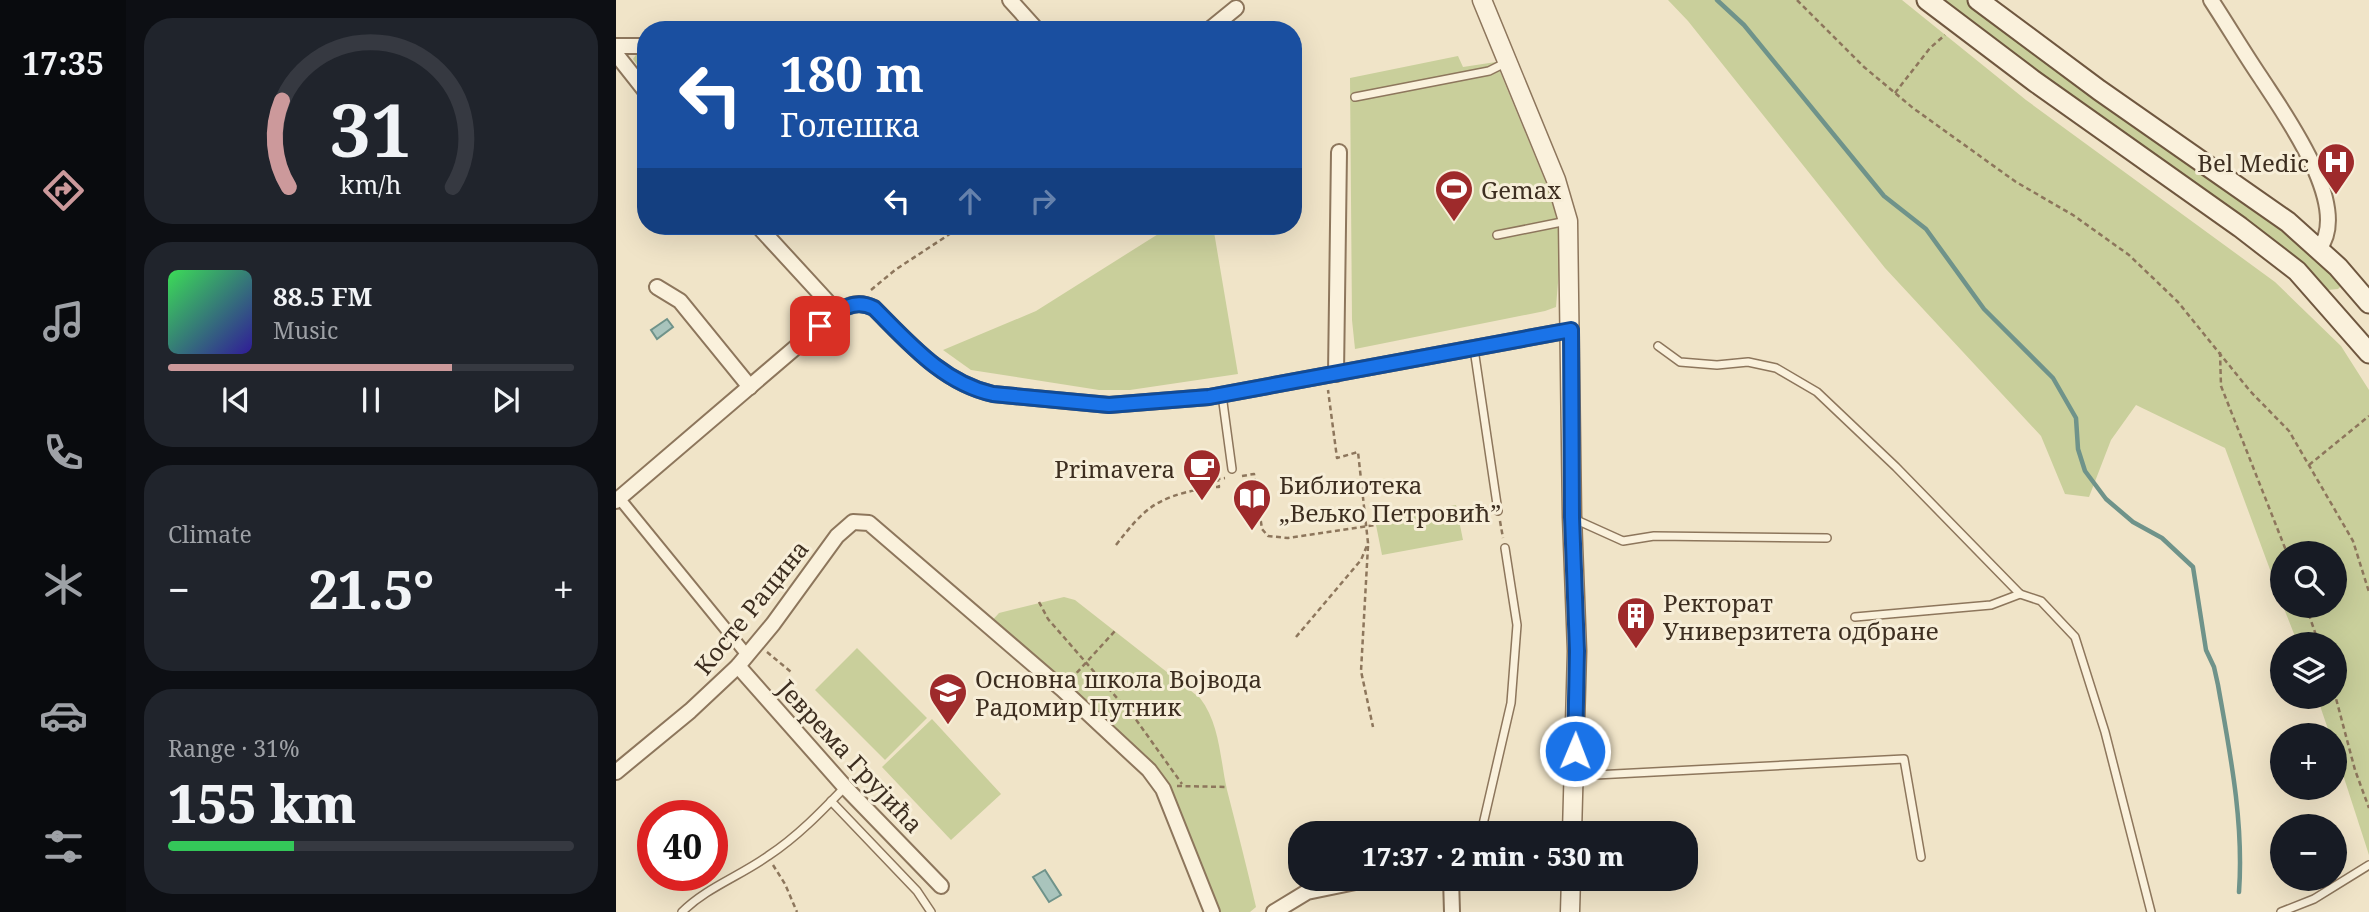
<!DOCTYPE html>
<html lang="en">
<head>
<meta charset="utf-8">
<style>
  body { margin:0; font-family:"Noto Serif",serif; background:#20242c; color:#f1f3f6; height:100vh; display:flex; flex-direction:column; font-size:26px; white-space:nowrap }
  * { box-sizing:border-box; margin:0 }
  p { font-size:23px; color:#9ea1a6 }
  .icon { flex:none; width:38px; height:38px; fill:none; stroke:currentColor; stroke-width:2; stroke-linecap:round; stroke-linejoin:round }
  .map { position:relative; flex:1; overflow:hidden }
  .panel { display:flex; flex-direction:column; gap:18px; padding:18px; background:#0d0f14; width:490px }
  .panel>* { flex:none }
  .banner { position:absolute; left:21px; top:21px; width:665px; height:214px; border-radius:28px; box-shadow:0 7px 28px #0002; background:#1a4fa0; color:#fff; overflow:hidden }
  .controls { position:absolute; left:1654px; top:541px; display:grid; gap:14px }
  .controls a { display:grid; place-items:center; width:77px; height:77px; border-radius:50%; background:#171b24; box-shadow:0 7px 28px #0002; font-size:35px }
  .speed { position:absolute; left:21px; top:800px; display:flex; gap:14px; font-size:35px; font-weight:700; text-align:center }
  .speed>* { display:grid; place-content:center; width:91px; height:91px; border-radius:50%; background:#171b24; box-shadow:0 7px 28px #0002; line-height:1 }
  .speed .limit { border:10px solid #d22; background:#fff; color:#111 }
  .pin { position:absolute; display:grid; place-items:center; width:60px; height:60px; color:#fff; margin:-30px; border-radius:14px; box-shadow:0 4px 10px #0006 }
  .me { position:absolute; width:77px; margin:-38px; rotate:1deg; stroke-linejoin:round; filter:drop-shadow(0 0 5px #0008) }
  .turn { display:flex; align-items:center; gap:24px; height:147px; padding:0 28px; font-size:32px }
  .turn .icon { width:91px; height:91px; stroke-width:2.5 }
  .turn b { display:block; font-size:49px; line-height:60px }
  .lanes { display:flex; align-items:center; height:66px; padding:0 28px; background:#0003; justify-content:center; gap:35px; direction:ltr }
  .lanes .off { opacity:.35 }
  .big { font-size:52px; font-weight:800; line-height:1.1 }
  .panel .widget { flex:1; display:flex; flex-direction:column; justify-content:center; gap:10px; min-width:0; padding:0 24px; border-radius:28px; background:#20242c }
  .panel .dial { align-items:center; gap:0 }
  .dial svg { height:182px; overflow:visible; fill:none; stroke:#363941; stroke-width:7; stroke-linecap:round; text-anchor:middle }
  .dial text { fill:#f1f3f6; stroke:none }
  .song { display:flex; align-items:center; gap:21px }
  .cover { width:84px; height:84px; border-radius:10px; background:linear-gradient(135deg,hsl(130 70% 55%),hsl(250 70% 35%)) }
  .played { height:7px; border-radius:4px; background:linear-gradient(90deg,#cc999b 70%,#363941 70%) }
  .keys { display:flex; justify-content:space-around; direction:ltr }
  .heat { display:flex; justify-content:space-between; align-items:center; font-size:38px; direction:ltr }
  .charge { height:10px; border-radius:5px; background:linear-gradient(90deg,#34c759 31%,#363941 0) }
  .trip { position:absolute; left:672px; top:821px; width:410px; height:70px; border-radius:28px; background:#171b24; box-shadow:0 7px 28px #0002; font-weight:800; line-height:70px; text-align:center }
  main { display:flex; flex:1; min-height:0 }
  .menu { display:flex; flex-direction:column; width:126px; justify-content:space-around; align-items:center; background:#090b0e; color:#9ea1a6 }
  .menu .icon { width:49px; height:49px }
  .menu .active { color:#cc999b }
  .menu b { font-size:32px; color:#f1f3f6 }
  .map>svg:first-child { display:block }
  .green { fill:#c9cf9b }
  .water { fill:#a9c4bc; stroke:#6f938a; stroke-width:2 }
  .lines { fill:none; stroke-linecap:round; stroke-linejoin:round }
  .stream { stroke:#6f938a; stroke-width:4.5 }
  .service-casing { stroke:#8d765c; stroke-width:10 }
  .pedestrian-casing { stroke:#8d765c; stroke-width:14 }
  .minor-casing { stroke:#8d765c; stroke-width:18 }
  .tertiary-casing { stroke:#8d765c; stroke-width:21 }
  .secondary-casing { stroke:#6f573f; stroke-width:23 }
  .path { stroke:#8d765c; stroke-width:2.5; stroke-dasharray:5 3.5; stroke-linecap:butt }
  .service { stroke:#faf1dc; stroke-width:7 }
  .pedestrian { stroke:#faf1dc; stroke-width:10 }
  .minor { stroke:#faf1dc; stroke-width:14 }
  .tertiary { stroke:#faf1dc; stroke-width:18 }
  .secondary { stroke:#faf1dc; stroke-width:19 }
  .route-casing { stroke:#114b97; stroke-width:18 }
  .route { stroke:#1a73e8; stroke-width:12 }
  .labels { text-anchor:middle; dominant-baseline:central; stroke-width:6; stroke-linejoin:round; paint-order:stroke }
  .poi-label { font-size:24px; fill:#3d2e20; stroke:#f7eed8; text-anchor:start }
  .street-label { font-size:24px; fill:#3d2e20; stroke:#f7eed8 }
</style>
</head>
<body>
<main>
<nav class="menu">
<b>17:35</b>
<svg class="icon active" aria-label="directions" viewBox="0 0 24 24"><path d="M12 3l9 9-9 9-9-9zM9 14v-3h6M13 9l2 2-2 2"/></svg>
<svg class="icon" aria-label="music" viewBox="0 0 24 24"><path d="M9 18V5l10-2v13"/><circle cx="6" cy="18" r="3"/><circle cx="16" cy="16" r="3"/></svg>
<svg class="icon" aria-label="phone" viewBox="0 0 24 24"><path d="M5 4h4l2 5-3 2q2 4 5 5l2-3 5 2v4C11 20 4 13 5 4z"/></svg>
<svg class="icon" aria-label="climate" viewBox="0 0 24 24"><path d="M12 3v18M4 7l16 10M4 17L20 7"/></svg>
<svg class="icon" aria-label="car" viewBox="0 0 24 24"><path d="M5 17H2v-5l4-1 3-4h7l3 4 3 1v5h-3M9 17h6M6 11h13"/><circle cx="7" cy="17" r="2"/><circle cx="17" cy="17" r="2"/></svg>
<svg class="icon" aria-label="filters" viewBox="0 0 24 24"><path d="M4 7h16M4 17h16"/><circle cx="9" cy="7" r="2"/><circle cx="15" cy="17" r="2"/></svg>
</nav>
<section class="panel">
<div class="widget dial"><svg viewBox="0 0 100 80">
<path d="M14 69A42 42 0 1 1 86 69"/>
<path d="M14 69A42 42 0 0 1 11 31" stroke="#cc999b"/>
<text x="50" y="56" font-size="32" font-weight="700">31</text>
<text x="50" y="72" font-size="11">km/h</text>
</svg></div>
<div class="widget">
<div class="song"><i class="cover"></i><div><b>88.5 FM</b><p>Music</p></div></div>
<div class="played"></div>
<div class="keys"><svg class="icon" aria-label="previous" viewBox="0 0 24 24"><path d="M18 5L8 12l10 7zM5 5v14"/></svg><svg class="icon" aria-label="pause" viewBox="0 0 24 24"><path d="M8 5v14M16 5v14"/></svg><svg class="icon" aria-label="next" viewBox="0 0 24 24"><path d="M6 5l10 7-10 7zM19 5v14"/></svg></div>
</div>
<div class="widget"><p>Climate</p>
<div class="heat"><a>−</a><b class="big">21.5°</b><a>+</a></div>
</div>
<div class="widget"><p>Range · 31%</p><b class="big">155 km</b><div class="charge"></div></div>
</section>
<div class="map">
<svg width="1753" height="912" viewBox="0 0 1753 912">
  <rect width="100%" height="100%" fill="#f0e4c8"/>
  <g class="green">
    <polygon points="1052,0 1286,0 1410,100 1659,282 1725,346 1753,390 1753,855 1719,750 1718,735 1714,735 1701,697 1718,696 1718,644 1682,644 1667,606 1718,606 1718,553 1666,553 1666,602 1609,448 1520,405 1495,440 1473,497 1449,494 1425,436 1269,268 1072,21"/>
    <polygon points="1322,0 1351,0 1392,33 1704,259 1725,280 1725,286 1722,289 1712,290 1696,274"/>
    <polygon points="22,52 30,52 30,78 17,59"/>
    <polygon points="842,56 847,67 880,62 937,200 945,246 940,307 929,311 739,349 736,320 734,78"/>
    <polygon points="565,226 597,226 622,374 514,390 483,390 355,370 327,350 420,311 547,231"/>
    <polygon points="840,505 847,540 766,555 759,520"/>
    <path d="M448 597 459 600 584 698C604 724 604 759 611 790 621 829 631 868 640 907L634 912H596L547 789 372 625 383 613Z"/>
    <polygon points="241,648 311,718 269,760 199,690"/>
    <polygon points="316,719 385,794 335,840 266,767"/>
  </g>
  <g class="water">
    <polygon points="51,319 57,327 41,339 35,330"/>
    <polygon points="429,870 445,895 433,902 417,877"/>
  </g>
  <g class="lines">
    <path class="stream" d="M1101 0 1128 25 1268 196 1310 229 1368 309 1437 378 1460 418 1462 449 1469 471 1490 499 1517 522 1546 538 1577 567 1590 650 1598 667 1602 685C1614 753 1628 822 1623 892"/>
    <defs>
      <g id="service">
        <polyline points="739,97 873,71 891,62"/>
        <polyline points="881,235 951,221"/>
        <polyline points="1042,346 1064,362 1101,365 1132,362 1160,368 1201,392 1280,467 1404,594"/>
        <polyline points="858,349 882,511"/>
        <polyline points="606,395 616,469"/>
        <polyline points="956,518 1007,541 1038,536 1211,538"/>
        <polyline points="1239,617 1375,605 1404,594 1425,601 1459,637 1489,732 1535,912"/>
        <polyline points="960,776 1288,759 1305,857"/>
        <polyline points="215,801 301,891 315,912"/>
        <polyline points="865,833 895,703 901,625 889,548"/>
        <path d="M66 912C90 888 124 876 152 856 181 837 206 811 229 787"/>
        <polyline points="1665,912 1698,899 1753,865"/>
      </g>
      <polyline id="pedestrian" points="3,498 131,655"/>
      <g id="minor">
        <polyline points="394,0 421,30"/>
        <path d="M1595 0C1612 26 1628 53 1645 78 1669 115 1736 207 1703 249"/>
        <polyline points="593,30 620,8"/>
        <polyline points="0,46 30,46"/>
        <polyline points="0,54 30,92"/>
        <polyline points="142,226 221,312"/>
        <polyline points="41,287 64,301 134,387"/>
        <polyline points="720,374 723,152"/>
        <path d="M0 501 221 312C234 304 243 301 258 308 293 343 327 383 377 394L493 405 593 397 955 330"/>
        <polyline points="122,666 229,787 325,886"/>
        <polyline points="0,772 74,711 122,666 157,624 221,536 237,522 253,523 446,689 533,770 547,789 596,912"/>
        <polyline points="835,878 836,912"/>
        <polyline points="658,912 691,892 759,878"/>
      </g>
      <g id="tertiary">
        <polyline points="866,0 940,180 952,221 956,517 961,651 956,833"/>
        <polyline points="954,912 955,878"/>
      </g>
      <g id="secondary">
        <polyline points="1311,0 1418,81 1624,227 1681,271 1753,353"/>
        <polyline points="1362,0 1483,90 1672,222 1722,267 1753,303"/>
      </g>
    </defs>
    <use href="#service" class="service-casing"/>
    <use href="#pedestrian" class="pedestrian-casing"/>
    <use href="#minor" class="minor-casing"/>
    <use href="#tertiary" class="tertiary-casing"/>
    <use href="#secondary" class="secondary-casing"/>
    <g class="path">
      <polyline points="1181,0 1248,67 1297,108 1400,182 1457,215 1513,255 1562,302 1634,391 1673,431 1737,541 1753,592"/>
      <polyline points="1279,93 1314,48 1329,35"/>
      <polyline points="255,290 279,270 346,226"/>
      <polyline points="1604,352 1605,386 1671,553"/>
      <polyline points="1693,465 1753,416"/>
      <polyline points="626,476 638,474 646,529 652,536 672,538 760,525"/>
      <polyline points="600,487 603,487 602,479 609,478"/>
      <polyline points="843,518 871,513"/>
      <polyline points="884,521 887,538"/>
      <path d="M500 545C528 509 539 498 585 489"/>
      <polyline points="752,546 745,671 757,727"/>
      <polyline points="423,602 432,619 521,721 566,784"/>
      <polyline points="1690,606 1703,644"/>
      <polyline points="680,637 745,560 752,543 742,452 721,458 712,390"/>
      <polyline points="151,652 175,672"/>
      <polyline points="455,679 499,631"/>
      <polyline points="1718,691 1739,770 1753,808"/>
      <polyline points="561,786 611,787"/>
      <polyline points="157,865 169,884 181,912"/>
    </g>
    <use href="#service" class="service"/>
    <use href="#pedestrian" class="pedestrian"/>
    <use href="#minor" class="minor"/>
    <use href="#tertiary" class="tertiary"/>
    <use href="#secondary" class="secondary"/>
  </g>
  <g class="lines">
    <defs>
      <path id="route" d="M204 326C221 312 236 297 258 308 293 343 327 383 377 394L493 405 593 397 955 330 956 517 961 651 959 751"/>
    </defs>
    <use href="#route" class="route-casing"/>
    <use href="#route" class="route"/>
  </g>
  <defs>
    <symbol id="hospital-pin" viewBox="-11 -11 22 30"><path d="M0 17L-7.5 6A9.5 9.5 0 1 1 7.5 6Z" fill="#9e2a2b" stroke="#f7eed8"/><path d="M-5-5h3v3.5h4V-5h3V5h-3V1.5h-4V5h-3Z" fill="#fff"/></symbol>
    <symbol id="stadium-pin" viewBox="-11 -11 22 30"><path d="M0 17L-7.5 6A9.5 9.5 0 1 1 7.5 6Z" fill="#9e2a2b" stroke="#f7eed8"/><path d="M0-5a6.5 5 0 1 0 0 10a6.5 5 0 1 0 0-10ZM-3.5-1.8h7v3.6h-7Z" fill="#fff"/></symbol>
    <symbol id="cafe-pin" viewBox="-11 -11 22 30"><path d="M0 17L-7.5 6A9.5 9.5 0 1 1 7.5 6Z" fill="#9e2a2b" stroke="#f7eed8"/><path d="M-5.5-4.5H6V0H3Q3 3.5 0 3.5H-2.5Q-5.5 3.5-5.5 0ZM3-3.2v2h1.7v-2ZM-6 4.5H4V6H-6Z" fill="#fff"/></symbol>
    <symbol id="library-pin" viewBox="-11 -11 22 30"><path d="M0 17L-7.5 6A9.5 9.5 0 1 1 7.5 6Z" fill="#9e2a2b" stroke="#f7eed8"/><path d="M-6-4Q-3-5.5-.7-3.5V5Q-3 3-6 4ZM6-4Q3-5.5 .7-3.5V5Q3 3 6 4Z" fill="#fff"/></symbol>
    <symbol id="building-pin" viewBox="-11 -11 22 30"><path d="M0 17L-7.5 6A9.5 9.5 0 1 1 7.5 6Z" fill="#9e2a2b" stroke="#f7eed8"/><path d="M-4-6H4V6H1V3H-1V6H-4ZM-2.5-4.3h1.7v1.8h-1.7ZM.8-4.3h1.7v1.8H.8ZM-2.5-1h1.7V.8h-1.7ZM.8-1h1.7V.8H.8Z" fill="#fff"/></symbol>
    <symbol id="school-pin" viewBox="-11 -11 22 30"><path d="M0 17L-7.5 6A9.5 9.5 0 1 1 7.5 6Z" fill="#9e2a2b" stroke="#f7eed8"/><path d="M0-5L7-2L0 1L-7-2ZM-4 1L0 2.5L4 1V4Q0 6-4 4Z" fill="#fff"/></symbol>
  </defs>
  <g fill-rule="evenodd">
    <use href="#hospital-pin" x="1698" y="140" width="44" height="60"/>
    <use href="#stadium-pin" x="816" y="167" width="44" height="60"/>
    <use href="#cafe-pin" x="564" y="446" width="44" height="60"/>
    <use href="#library-pin" x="614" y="476" width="44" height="60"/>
    <use href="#building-pin" x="998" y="594" width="44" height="60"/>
    <use href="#school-pin" x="310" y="670" width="44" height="60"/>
  </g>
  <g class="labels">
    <g class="poi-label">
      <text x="1693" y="162" text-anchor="end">Bel Medic</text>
      <text x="865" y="189">Gemax</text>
      <text x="559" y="468" text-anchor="end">Primavera</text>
      <text x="663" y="484">Библиотека<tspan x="663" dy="28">„Вељко Петровић”</tspan></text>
      <text x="1047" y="602">Ректорат<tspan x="1047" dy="28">Универзитета одбране</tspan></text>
      <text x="359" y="678">Основна школа Војвода<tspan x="359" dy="28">Радомир Путник</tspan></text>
    </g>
    <g class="street-label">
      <text transform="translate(135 607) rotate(-51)">Косте Рацина</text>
      <text transform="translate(235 756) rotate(47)">Јеврема Грујића</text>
    </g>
  </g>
</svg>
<div class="controls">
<a><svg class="icon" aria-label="search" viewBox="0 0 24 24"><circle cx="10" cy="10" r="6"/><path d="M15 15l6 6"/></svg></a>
<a><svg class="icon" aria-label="layers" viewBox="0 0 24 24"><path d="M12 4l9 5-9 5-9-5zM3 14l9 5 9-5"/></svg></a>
<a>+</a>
<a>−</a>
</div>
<div class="speed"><div class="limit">40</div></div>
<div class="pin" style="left:204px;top:326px;background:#d93025"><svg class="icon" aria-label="arrive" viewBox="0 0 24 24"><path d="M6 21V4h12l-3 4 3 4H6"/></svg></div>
<svg class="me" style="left:959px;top:751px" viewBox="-20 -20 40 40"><circle r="17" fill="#1a73e8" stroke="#fff" stroke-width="3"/><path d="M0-11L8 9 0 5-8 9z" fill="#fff"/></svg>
<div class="trip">17:37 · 2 min · 530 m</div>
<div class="banner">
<div class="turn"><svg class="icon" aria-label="left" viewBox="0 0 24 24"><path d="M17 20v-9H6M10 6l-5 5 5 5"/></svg><div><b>180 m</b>Голешка</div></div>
<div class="lanes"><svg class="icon" aria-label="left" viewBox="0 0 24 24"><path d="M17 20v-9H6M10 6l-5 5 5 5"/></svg><svg class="icon off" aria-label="ahead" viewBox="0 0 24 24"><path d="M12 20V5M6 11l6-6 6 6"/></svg><svg class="icon off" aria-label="right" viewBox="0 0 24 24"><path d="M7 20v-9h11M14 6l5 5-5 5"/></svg></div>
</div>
</div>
</main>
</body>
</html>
